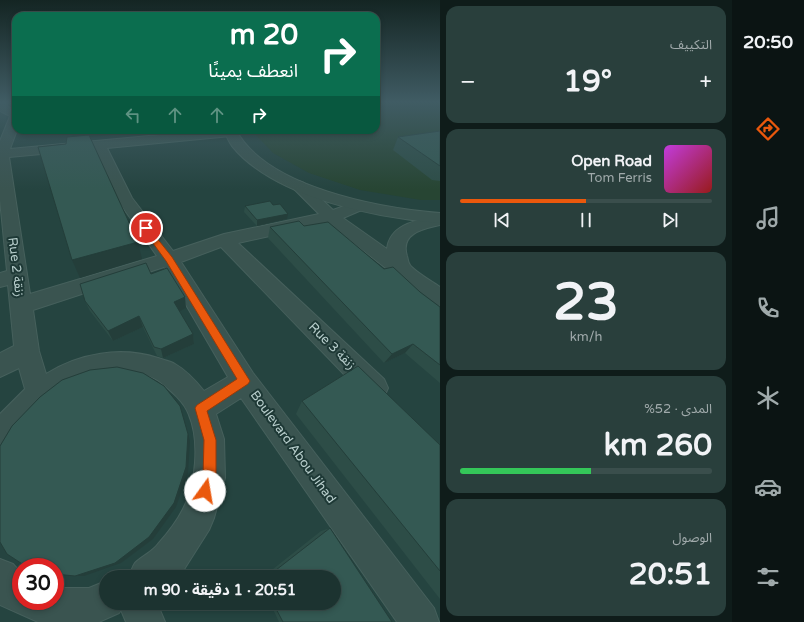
<!DOCTYPE html>
<html lang="ar">
<head>
<meta charset="utf-8">
<style>
  body { margin:0; font-family:"Varela Round","Noto Sans Arabic",sans-serif; background:#293f3c; color:#f1f3f6; direction:rtl; height:100vh; display:flex; flex-direction:column; font-size:15px; white-space:nowrap }
  * { box-sizing:border-box; margin:0 }
  p { font-size:13px; color:#a0aaab }
  .icon { flex:none; width:22px; height:22px; fill:none; stroke:currentColor; stroke-width:2; stroke-linecap:round; stroke-linejoin:round }
  .map { position:relative; flex:1; overflow:hidden; direction:ltr }
  .side { display:flex; flex-direction:column; gap:6px; padding:6px; background:#0f1c1a; width:292px }
  .side>* { flex:none }
  .guide { position:absolute; left:12px; top:12px; width:368px; height:122px; border-radius:12px; box-shadow:0 2px 6px #0003,0 0 0 1px #3a4e4c; direction:rtl; background:#0b6e4f; color:#fff; overflow:hidden }
  .speed { position:absolute; left:12px; top:558px; display:flex; gap:8px; font-size:20px; font-weight:700; text-align:center }
  .speed>* { display:grid; place-content:center; width:52px; height:52px; border-radius:50%; background:#1c3330; box-shadow:0 2px 6px #0003,0 0 0 1px #3a4e4c; line-height:1 }
  .speed .limit { border:6px solid #d22; background:#fff; color:#111 }
  .pin { position:absolute; display:grid; place-items:center; width:34px; height:34px; color:#fff; margin:-17px; border:2px solid #fff; border-radius:50%; box-shadow:0 1px 4px #0007 }
  .me { position:absolute; width:44px; margin:-22px; rotate:13deg; stroke-linejoin:round; filter:drop-shadow(0 0 3px #0008) }
  .turn { display:flex; align-items:center; gap:14px; height:84px; padding:0 16px; font-size:18px }
  .turn .icon { width:52px; height:52px; stroke-width:2.5 }
  .turn b { display:block; font-size:28px; line-height:34px }
  .lanes { display:flex; align-items:center; height:38px; padding:0 16px; background:#0003; justify-content:center; gap:20px; direction:ltr }
  .lanes .off { opacity:.35 }
  .big { font-size:30px; font-weight:700; line-height:1.1 }
  .side .tile { flex:1; display:flex; flex-direction:column; justify-content:center; gap:6px; min-width:0; padding:0 14px; border-radius:12px; background:#293f3c }
  .side .dial { align-items:center; gap:0 }
  .dial b { font-size:52px; line-height:1 }
  .song { display:flex; align-items:center; gap:12px }
  .cover { width:48px; height:48px; border-radius:6px; background:linear-gradient(135deg,hsl(290 70% 55%),hsl(0 70% 35%)) }
  .played { height:4px; border-radius:2px; background:linear-gradient(90deg,#ea580c 50%,#3a4e4c 50%) }
  .keys { display:flex; justify-content:space-around; direction:ltr }
  .heat { display:flex; justify-content:space-between; align-items:center; font-size:22px; direction:ltr }
  .charge { height:6px; border-radius:3px; background:linear-gradient(90deg,#34c759 52%,#3a4e4c 0) }
  .trip { position:absolute; left:99px; top:570px; width:242px; height:40px; border-radius:20px; background:#1c3330; box-shadow:0 2px 6px #0003,0 0 0 1px #3a4e4c; font-weight:700; line-height:40px; text-align:center; direction:rtl }
  main { display:flex; flex:1; min-height:0 }
  .dock { display:flex; flex-direction:column; width:72px; justify-content:space-around; align-items:center; background:#0b1413; color:#a0aaab }
  .dock .icon { width:28px; height:28px }
  .dock .active { color:#ea580c }
  .dock b { font-size:18px; color:#f1f3f6 }
  .map>svg:first-child { display:block }
  .green { fill:#274533 }
  .lines { fill:none; stroke-linecap:round; stroke-linejoin:round }
  .minor-casing { stroke:#46605c; stroke-width:2 }
  .tertiary-casing { stroke:#46605c; stroke-width:2 }
  .minor { fill:#3a5450; fill-rule:evenodd }
  .tertiary { fill:#3a5450; fill-rule:evenodd }
  .wall { fill:#2d4d47 }
  .shaded-wall { fill:#243e3a }
  .building { fill:#345953; stroke:#243e3a }
  .route { fill:#ea580c; stroke:#983908 }
  .labels { text-anchor:middle; dominant-baseline:central; stroke-width:4; stroke-linejoin:round; paint-order:stroke }
  .street-label { font-size:13px; fill:#b7cdcb; stroke:#1e3936 }
</style>
</head>
<body>
<main>
<nav class="dock">
<b>20:50</b>
<svg class="icon active" aria-label="directions" viewBox="0 0 24 24"><path d="M12 3l9 9-9 9-9-9zM9 14v-3h6M13 9l2 2-2 2"/></svg>
<svg class="icon" aria-label="music" viewBox="0 0 24 24"><path d="M9 18V5l10-2v13"/><circle cx="6" cy="18" r="3"/><circle cx="16" cy="16" r="3"/></svg>
<svg class="icon" aria-label="phone" viewBox="0 0 24 24"><path d="M5 4h4l2 5-3 2q2 4 5 5l2-3 5 2v4C11 20 4 13 5 4z"/></svg>
<svg class="icon" aria-label="climate" viewBox="0 0 24 24"><path d="M12 3v18M4 7l16 10M4 17L20 7"/></svg>
<svg class="icon" aria-label="car" viewBox="0 0 24 24"><path d="M5 17H2v-5l4-1 3-4h7l3 4 3 1v5h-3M9 17h6M6 11h13"/><circle cx="7" cy="17" r="2"/><circle cx="17" cy="17" r="2"/></svg>
<svg class="icon" aria-label="filters" viewBox="0 0 24 24"><path d="M4 7h16M4 17h16"/><circle cx="9" cy="7" r="2"/><circle cx="15" cy="17" r="2"/></svg>
</nav>
<section class="side">
<div class="tile"><p>التكييف</p>
<div class="heat"><a>−</a><b class="big">19°</b><a>+</a></div>
</div>
<div class="tile">
<div class="song"><i class="cover"></i><div><b>Open Road</b><p>Tom Ferris</p></div></div>
<div class="played"></div>
<div class="keys"><svg class="icon" aria-label="previous" viewBox="0 0 24 24"><path d="M18 5L8 12l10 7zM5 5v14"/></svg><svg class="icon" aria-label="pause" viewBox="0 0 24 24"><path d="M8 5v14M16 5v14"/></svg><svg class="icon" aria-label="next" viewBox="0 0 24 24"><path d="M6 5l10 7-10 7zM19 5v14"/></svg></div>
</div>
<div class="tile dial"><b>23</b><p>km/h</p></div>
<div class="tile"><p>المدى · 52%</p><b class="big">260 km</b><div class="charge"></div></div>
<div class="tile"><p>الوصول</p><b class="big">20:51</b></div>
</section>
<div class="map">
<svg width="440" height="622" viewBox="0 0 440 622">
  <rect width="100%" height="100%" fill="#254440"/>
  <polygon class="green" points="376,102 440,102 440,200 421,200 360,190 309,173 273,153 254,133 254,130 376,130"/>
  <g class="lines">
    <defs>
      <g id="minor">
        <path d="M0 102H7V106L16 111 17 130 10 149 213 130H236L237 132 235 135 231 136 107 148 132 198 173 251 224 234 319 214 291 186 294 183 299 181 304 183 333 210 358 201 364 203 366 206 364 209 343 218 387 249C390 223 419 220 440 215V225C423 229 400 233 407 256 408 259 408 263 410 265 414 271 433 282 440 287V306L432 304 328 223 238 243 384 379 388 388 384 397 375 400 366 397 221 247 181 262 253 373 434 608 439 622H397L241 398 216 414 224 439 225 478 214 518 209 530 183 571 175 577H129C131 573 132 567 135 563 142 556 152 552 158 544 167 534 177 521 183 509 196 485 200 441 189 415 184 401 170 390 159 381 139 367 94 373 74 384 55 395 38 411 24 428 14 440 16 447 0 453V414L25 389 19 368 0 377V353L14 346 8 285 0 287V273L7 271 0 200V141L10 116 0 111ZM95 149 117 199 157 256 30 294 9 157ZM164 267 228 377 204 391C196 381 187 371 175 364 170 361 163 360 158 358 121 346 79 353 46 374L39 351 33 310Z"/>
        <polygon points="0,559 13,564 21,573 21,601 55,601 55,588 89,588 106,581 106,603 157,603 165,622 126,622 121,610 119,613 99,622 38,622 0,605"/>
      </g>
      <path id="tertiary" d="M224 130H236C267 188 380 208 440 213V223C377 218 274 198 232 146 229 142 226 135 224 130Z"/>
    </defs>
    <use href="#minor" class="minor-casing"/>
    <use href="#tertiary" class="tertiary-casing"/>
    <use href="#minor" class="minor"/>
    <use href="#tertiary" class="tertiary"/>
  </g>
  <g class="wall">
    <polygon points="440,131 440,181 432,180 393,150 398,137"/>
    <polygon points="245,206 287,219 257,226 244,212"/>
    <polygon points="304,226 384,269 420,292 440,307 440,383 405,353 384,363 268,238 270,227"/>
    <polygon points="151,274 186,308 179,311 193,334 194,344 163,358 157,356 143,327 113,341 90,311 85,301"/>
    <polygon points="302,401 440,445 440,599 296,414"/>
    <polygon points="330,528 392,622 279,622 270,603 334,603 334,577 263,577 321,531"/>
  </g>
  <g class="shaded-wall">
    <polygon points="88,130 133,130 133,133 90,137 74,141 72,134"/>
    <polygon points="288,214 287,219 257,226 257,220"/>
    <polygon points="138,242 142,259 80,278 72,260"/>
    <polygon points="185,297 186,308 176,313 174,302"/>
    <polygon points="139,316 143,327 113,341 108,331"/>
    <polygon points="193,334 194,344 163,358 161,349"/>
    <polygon points="413,344 405,353 384,363 392,354"/>
    <polygon points="188,434 190,441 188,473 176,507 153,539 121,563 84,576 75,576"/>
  </g>
  <g class="building">
    <polygon points="73,130 88,130 89,133 72,134"/>
    <polygon points="440,131 440,166 398,137"/>
    <polygon points="89,135 138,242 72,260 38,147 66,144 67,137"/>
    <polygon points="270,201 273,205 280,204 288,214 257,220 245,206"/>
    <polygon points="299,221 304,226 328,222 384,269 393,267 420,292 440,307 440,365 413,344 392,354 270,227"/>
    <polygon points="146,263 151,274 167,268 185,297 174,302 193,334 161,349 154,347 139,316 108,331 85,301 80,284"/>
    <polygon points="358,366 440,445 440,571 302,401"/>
    <polygon points="117,367 143,373 164,386 180,406 188,434 186,467 174,503 149,537 115,563 75,576 55,574 55,567 27,567 7,554 0,542 0,446 12,426 40,397 62,380 90,370"/>
    <polygon points="330,528 392,622 283,622 273,603 334,603 334,577 267,577"/>
  </g>
  <linearGradient id="sky" x2="0" y2="1"><stop stop-color="#142523"/><stop offset="0.54" stop-color="#405c64"/><stop offset="1" stop-color="#405c64" stop-opacity="0"/></linearGradient>
  <rect width="440" height="189" fill="url(#sky)"/>
  <polygon class="route" points="146,226 148,227 172,257 250,381 248,384 207,411 216,440 216,478 210,496 205,498 201,496 199,491 203,478 204,440 195,408 197,405 237,379 166,261 142,228"/>
  <g class="labels">
    <g class="street-label">
      <text transform="translate(16 267) rotate(83)">Rue 2 زنقة</text>
      <text transform="translate(332 346) rotate(45)">Rue 3 زنقة</text>
      <text transform="translate(293 447) rotate(54)">Boulevard Abou Jihad</text>
    </g>
  </g>
</svg>
<div class="speed"><div class="limit">30</div></div>
<div class="pin" style="left:146px;top:228px;background:#d93025"><svg class="icon" aria-label="arrive" viewBox="0 0 24 24"><path d="M6 21V4h12l-3 4 3 4H6"/></svg></div>
<svg class="me" style="left:205px;top:491px" viewBox="-20 -20 40 40"><circle r="19" fill="#fff"/><path d="M0-13L10 11 0 6-10 11z" fill="#ea580c"/></svg>
<div class="trip">20:51 · 1 دقيقة · 90 m</div>
<div class="guide">
<div class="turn"><svg class="icon" aria-label="right" viewBox="0 0 24 24"><path d="M7 20v-9h11M14 6l5 5-5 5"/></svg><div><b>20 m</b>انعطف يمينًا</div></div>
<div class="lanes"><svg class="icon off" aria-label="left" viewBox="0 0 24 24"><path d="M17 20v-9H6M10 6l-5 5 5 5"/></svg><svg class="icon off" aria-label="ahead" viewBox="0 0 24 24"><path d="M12 20V5M6 11l6-6 6 6"/></svg><svg class="icon off" aria-label="ahead" viewBox="0 0 24 24"><path d="M12 20V5M6 11l6-6 6 6"/></svg><svg class="icon" aria-label="right" viewBox="0 0 24 24"><path d="M7 20v-9h11M14 6l5 5-5 5"/></svg></div>
</div>
</div>
</main>
</body>
</html>
